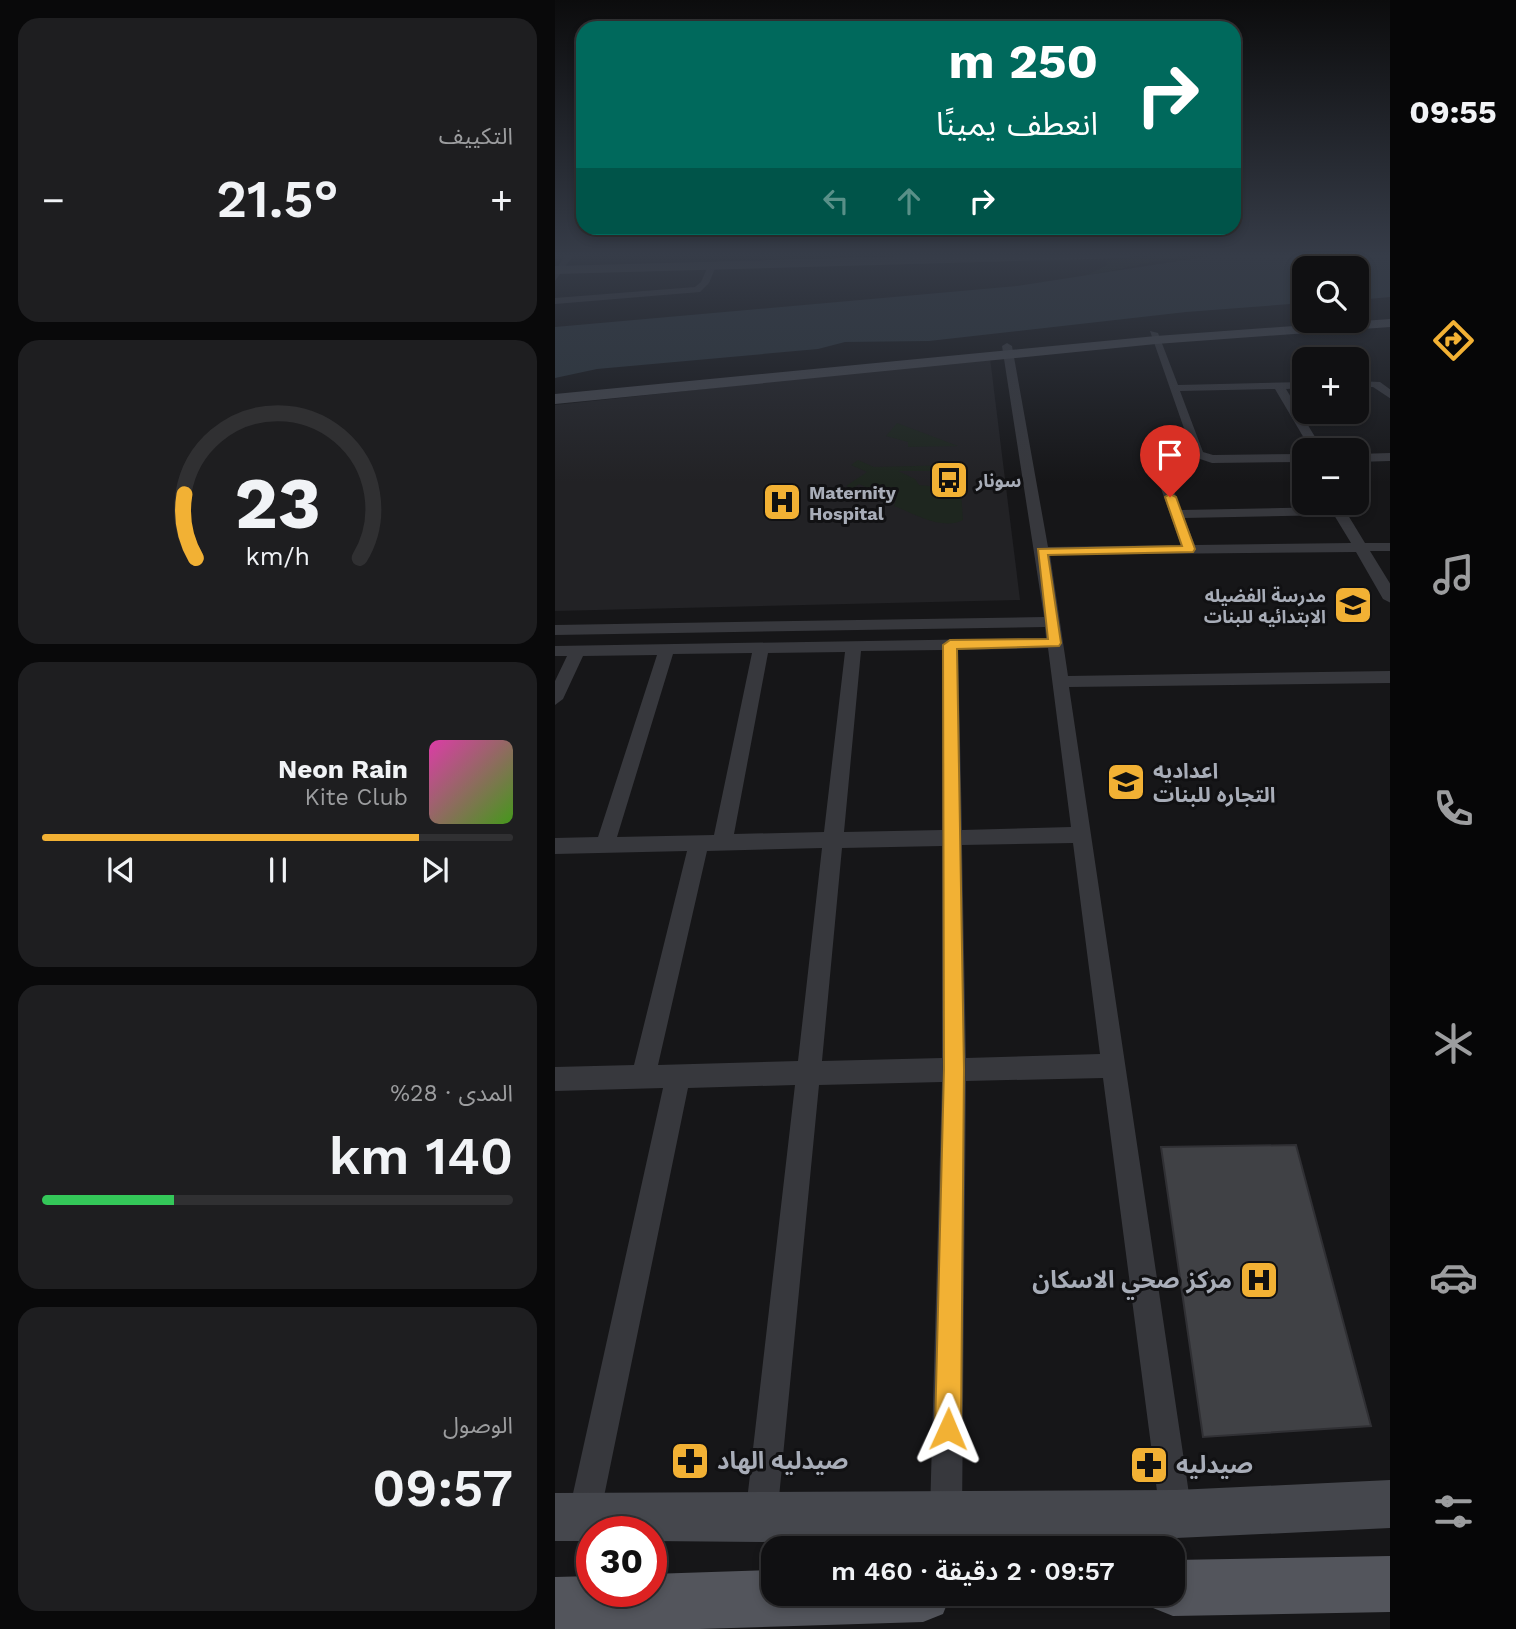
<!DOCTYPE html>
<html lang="ar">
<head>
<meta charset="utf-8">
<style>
  body { margin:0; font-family:"Work Sans","Noto Sans Arabic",sans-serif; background:#1e1e20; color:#f1f3f6; direction:rtl; height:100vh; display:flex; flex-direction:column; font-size:26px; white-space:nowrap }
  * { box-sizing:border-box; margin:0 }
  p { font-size:23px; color:#9c9d9f }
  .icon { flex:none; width:38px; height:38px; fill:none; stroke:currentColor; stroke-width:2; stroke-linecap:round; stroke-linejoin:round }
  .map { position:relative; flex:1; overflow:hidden; direction:ltr }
  .drawer { display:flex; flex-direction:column; gap:18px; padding:18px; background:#09090a; width:555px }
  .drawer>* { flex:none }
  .banner { position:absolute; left:21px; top:21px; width:665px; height:214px; border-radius:21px; box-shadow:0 4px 10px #0003,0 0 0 2px #303032; direction:rtl; background:#00695c; color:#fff; overflow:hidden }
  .buttons { position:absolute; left:737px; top:256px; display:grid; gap:14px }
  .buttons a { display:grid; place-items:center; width:77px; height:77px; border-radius:14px; background:#101012; box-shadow:0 4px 10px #0003,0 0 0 2px #303032; font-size:35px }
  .speed { position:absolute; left:21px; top:1516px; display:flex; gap:14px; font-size:35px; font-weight:700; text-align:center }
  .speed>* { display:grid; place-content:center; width:91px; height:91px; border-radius:50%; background:#101012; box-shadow:0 4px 10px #0003,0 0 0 2px #303032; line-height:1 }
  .speed .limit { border:10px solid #d22; background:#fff; color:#111 }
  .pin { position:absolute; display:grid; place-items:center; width:60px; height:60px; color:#fff; margin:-72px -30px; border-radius:50% 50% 50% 0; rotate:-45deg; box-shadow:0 0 7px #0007 }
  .pin .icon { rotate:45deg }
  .me { position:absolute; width:77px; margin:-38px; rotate:1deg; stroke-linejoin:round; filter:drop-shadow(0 0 5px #0008) }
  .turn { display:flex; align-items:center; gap:24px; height:147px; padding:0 28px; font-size:32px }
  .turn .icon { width:91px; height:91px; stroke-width:2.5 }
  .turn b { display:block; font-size:49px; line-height:60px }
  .lanes { display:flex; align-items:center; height:66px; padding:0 28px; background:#0003; justify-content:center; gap:35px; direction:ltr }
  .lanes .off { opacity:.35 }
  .big { font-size:52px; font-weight:600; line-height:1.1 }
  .drawer .widget { flex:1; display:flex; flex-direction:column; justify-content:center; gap:10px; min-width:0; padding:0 24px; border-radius:21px; background:#1e1e20 }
  .drawer .dial { align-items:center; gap:0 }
  .dial svg { height:182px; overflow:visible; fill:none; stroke:#303032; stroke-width:7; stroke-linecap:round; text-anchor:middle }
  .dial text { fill:#f1f3f6; stroke:none }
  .song { display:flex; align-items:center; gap:21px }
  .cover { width:84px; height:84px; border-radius:10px; background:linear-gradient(135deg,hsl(320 70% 55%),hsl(100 70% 35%)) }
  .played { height:7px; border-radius:4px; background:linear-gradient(90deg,#f2b134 80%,#303032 80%) }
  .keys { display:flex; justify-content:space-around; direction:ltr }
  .heat { display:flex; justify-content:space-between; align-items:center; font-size:38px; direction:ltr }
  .charge { height:10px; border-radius:5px; background:linear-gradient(90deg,#34c759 28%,#303032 0) }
  .trip { position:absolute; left:206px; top:1536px; width:424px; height:70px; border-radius:21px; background:#101012; box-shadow:0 4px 10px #0003,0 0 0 2px #303032; font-weight:600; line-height:70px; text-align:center; direction:rtl }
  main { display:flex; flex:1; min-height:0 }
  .tab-bar { display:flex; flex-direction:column; width:126px; justify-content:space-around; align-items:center; background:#060607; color:#9c9d9f }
  .tab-bar .icon { width:49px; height:49px }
  .tab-bar .active { color:#f2b134 }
  .tab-bar b { font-size:32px; color:#f1f3f6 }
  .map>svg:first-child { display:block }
  .built { fill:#222225 }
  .green { fill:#1e261f }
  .water { fill:#2c353c }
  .building { fill:#404145; stroke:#303034; stroke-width:2 }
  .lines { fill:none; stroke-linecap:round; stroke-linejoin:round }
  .street { fill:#37383d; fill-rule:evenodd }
  .secondary { fill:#45474d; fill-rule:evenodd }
  .primary { fill:#53555c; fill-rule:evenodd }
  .route { fill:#f2b134; stroke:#9d7322; stroke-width:2 }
  .labels { text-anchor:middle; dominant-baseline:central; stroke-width:6; stroke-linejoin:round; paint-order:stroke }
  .far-poi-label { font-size:18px; font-weight:bold; fill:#a8adb8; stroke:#111113; text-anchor:start }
  .poi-label { font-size:21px; font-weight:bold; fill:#a8adb8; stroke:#111113; text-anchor:start }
  .near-poi-label { font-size:24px; font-weight:bold; fill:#a8adb8; stroke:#111113; text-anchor:start }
</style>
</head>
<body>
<main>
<nav class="tab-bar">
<b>09:55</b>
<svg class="icon active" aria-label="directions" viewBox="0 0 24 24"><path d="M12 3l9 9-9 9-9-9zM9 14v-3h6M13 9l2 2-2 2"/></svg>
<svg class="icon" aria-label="music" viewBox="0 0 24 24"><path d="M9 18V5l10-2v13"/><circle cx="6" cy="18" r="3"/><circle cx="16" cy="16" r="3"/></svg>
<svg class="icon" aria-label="phone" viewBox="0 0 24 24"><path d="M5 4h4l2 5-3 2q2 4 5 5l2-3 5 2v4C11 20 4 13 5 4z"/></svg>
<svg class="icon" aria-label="climate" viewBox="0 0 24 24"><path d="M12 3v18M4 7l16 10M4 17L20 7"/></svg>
<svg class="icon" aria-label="car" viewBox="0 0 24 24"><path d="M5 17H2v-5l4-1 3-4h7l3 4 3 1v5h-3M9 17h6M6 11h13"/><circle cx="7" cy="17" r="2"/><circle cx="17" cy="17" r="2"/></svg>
<svg class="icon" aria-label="filters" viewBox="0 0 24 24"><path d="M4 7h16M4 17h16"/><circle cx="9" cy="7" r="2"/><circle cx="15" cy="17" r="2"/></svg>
</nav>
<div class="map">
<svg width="836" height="1629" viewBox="0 0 836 1629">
  <rect width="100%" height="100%" fill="#161618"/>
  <polygon class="built" points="435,358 465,600 0,611 0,405"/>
  <g class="green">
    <polygon points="624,254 631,255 530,276 552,265 551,260"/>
    <polygon points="342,423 403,446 353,447 353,442 331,436"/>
    <path d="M303 460 319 467 401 465 404 471H343L360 479 364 485 374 486 396 497V494L406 493 408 520C387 531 358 513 339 506L341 500 304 484 297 489 291 486 312 472 296 465Z"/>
  </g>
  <polygon class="water" points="669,254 835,254 835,297 802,300 802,268 749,268 749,303 631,312 374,341 290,342 263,349 42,369 0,378 0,327 462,286"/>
  <polygon class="building" points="741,1145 816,1426 648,1437 606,1147"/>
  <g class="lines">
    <g class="street">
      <polygon points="11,254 19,254 0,281 0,271"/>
      <polygon points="154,264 161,266 154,283 145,292 0,304 0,298 140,287 146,282"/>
      <polygon points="595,331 603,333 623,385 749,382 749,388 731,389 768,450 756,450 720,389 625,391 648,452 658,455 749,454 749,462 657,463 639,457"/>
      <path d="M452 343 457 346 493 547 626 545 603 480 609 476 615 480 626 510 774 507 772 502H785L810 543H836V551H815L836 585V603L828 599 801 552 495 555 513 676 836 671V683L514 687 637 1514 633 1526 621 1530 609 1526 605 1514 548 1078 411 1081 407 1513 403 1525 391 1529 379 1525 375 1513 387 1082 264 1085 222 1518 218 1530 206 1534 194 1530 190 1518 240 1085 133 1088 45 1516 41 1528 29 1532 17 1528 13 1516 108 1088 0 1091V1067L79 1065 132 851 0 854V838L43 837 102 655 28 656 8 699 0 705V681L12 656H0V646L491 638 490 627 0 635V625L489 617 447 346ZM779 515 796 543 640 545 629 518ZM493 648 516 827 407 830 403 650ZM387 650V830L289 832 306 651ZM290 652 269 832 179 834 213 653ZM197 653 159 835 62 837 118 654ZM518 843 545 1054 411 1058 407 845ZM387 846V1058L267 1061 287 848ZM267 848 243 1061 103 1065 152 851Z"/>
      <polygon points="802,381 825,382 836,390 836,399 818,387 802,387"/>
      <polygon points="836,453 836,461 802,462 802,454"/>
    </g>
    <g class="secondary">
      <polygon points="437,254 578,254 572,258 0,274 0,266"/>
      <polygon points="836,319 836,327 601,344 0,404 0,394 601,336"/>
      <polygon points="836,1480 836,1528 621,1538 391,1537 206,1542 96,1541 96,1531 37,1531 37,1541 0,1541 0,1493 621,1490"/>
    </g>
    <g class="primary">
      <polygon points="836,1556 836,1612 618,1616 598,1608 592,1594 618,1594 618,1560"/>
      <polygon points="219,1570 219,1594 396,1594 388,1614 368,1622 144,1629 0,1629 0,1577 37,1576 37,1591 96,1591 96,1574"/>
    </g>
  </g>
  <linearGradient id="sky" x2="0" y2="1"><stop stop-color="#0c0c0d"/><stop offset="0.53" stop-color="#363c48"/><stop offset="1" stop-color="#363c48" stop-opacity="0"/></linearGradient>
  <rect width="836" height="482" fill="url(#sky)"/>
  <polygon class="route" points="615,494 621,497 640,549 638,552 493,555 506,643 504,646 402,649 409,1069 406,1429 402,1439 393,1442 384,1439 380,1429 389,1069 388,645 395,640 493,639 483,549 627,546 610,497"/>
  <defs>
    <symbol id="bus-square" viewBox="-11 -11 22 22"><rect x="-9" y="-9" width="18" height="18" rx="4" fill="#f2b134" stroke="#111113"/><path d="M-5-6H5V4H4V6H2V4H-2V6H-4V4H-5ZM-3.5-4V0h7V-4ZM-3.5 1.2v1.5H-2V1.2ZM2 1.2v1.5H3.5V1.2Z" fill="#111"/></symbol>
    <symbol id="hospital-square" viewBox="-11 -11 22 22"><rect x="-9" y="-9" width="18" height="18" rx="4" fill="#f2b134" stroke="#111113"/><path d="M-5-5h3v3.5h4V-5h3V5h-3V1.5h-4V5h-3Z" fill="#111"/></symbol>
    <symbol id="school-square" viewBox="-11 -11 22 22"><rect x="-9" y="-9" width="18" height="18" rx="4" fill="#f2b134" stroke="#111113"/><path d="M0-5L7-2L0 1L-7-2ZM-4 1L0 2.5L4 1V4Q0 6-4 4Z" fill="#111"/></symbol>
    <symbol id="pharmacy-square" viewBox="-11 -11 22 22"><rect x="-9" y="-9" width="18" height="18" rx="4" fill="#f2b134" stroke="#111113"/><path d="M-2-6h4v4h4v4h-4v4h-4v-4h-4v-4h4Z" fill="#111"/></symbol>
  </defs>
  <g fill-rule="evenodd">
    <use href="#bus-square" x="372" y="458" width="44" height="44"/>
    <use href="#hospital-square" x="205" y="480" width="44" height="44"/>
    <use href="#school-square" x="776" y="583" width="44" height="44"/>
    <use href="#school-square" x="549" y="760" width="44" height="44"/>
    <use href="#hospital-square" x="682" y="1258" width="44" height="44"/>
    <use href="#pharmacy-square" x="113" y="1439" width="44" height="44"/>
    <use href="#pharmacy-square" x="572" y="1443" width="44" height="44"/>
  </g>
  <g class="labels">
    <g class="far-poi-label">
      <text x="421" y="480">سونار</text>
      <text x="254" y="492">Maternity<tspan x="254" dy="21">Hospital</tspan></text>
      <text x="771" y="595" text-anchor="end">مدرسة الفضيله<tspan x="771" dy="21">الابتدائيه للبنات</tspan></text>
    </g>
    <g class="poi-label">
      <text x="598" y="770">اعداديه<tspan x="598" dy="24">التجاره للبنات</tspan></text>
    </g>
    <g class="near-poi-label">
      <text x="677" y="1280" text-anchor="end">مركز صحي الاسكان</text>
      <text x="162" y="1461">صيدليه الهاد</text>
      <text x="621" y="1465">صيدليه</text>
    </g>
  </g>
</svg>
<div class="buttons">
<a><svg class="icon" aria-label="search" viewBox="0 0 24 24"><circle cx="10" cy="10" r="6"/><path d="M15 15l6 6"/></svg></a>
<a>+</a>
<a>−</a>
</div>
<div class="speed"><div class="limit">30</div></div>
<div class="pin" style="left:615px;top:497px;background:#d93025"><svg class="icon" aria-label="arrive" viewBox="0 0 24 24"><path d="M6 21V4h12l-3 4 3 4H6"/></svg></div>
<svg class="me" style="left:393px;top:1429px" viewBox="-20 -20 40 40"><path d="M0-17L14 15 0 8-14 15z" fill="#f2b134" stroke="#fff" stroke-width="4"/></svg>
<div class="trip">09:57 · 2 دقيقة · 460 m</div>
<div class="banner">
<div class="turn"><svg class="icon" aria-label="right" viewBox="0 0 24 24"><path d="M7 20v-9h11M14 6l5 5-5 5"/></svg><div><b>250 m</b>انعطف يمينًا</div></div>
<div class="lanes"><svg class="icon off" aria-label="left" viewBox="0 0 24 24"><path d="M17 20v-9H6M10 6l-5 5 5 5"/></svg><svg class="icon off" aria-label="ahead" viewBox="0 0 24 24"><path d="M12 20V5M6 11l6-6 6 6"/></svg><svg class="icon" aria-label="right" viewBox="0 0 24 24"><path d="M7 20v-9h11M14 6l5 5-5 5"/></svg></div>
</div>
</div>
<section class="drawer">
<div class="widget"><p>التكييف</p>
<div class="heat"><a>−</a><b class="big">21.5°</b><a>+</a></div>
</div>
<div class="widget dial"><svg viewBox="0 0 100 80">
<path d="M14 69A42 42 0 1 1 86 69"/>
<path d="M14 69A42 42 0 0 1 9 41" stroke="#f2b134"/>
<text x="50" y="56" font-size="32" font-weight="700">23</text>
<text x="50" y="72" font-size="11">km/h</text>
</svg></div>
<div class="widget">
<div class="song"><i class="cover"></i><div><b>Neon Rain</b><p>Kite Club</p></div></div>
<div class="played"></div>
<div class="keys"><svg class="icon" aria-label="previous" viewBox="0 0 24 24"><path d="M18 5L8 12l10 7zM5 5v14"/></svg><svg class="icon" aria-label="pause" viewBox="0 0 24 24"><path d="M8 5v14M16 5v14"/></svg><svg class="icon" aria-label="next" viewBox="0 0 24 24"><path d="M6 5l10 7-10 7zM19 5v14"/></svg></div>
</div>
<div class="widget"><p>المدى · 28%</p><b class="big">140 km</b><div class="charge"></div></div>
<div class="widget"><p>الوصول</p><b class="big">09:57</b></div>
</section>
</main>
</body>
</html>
